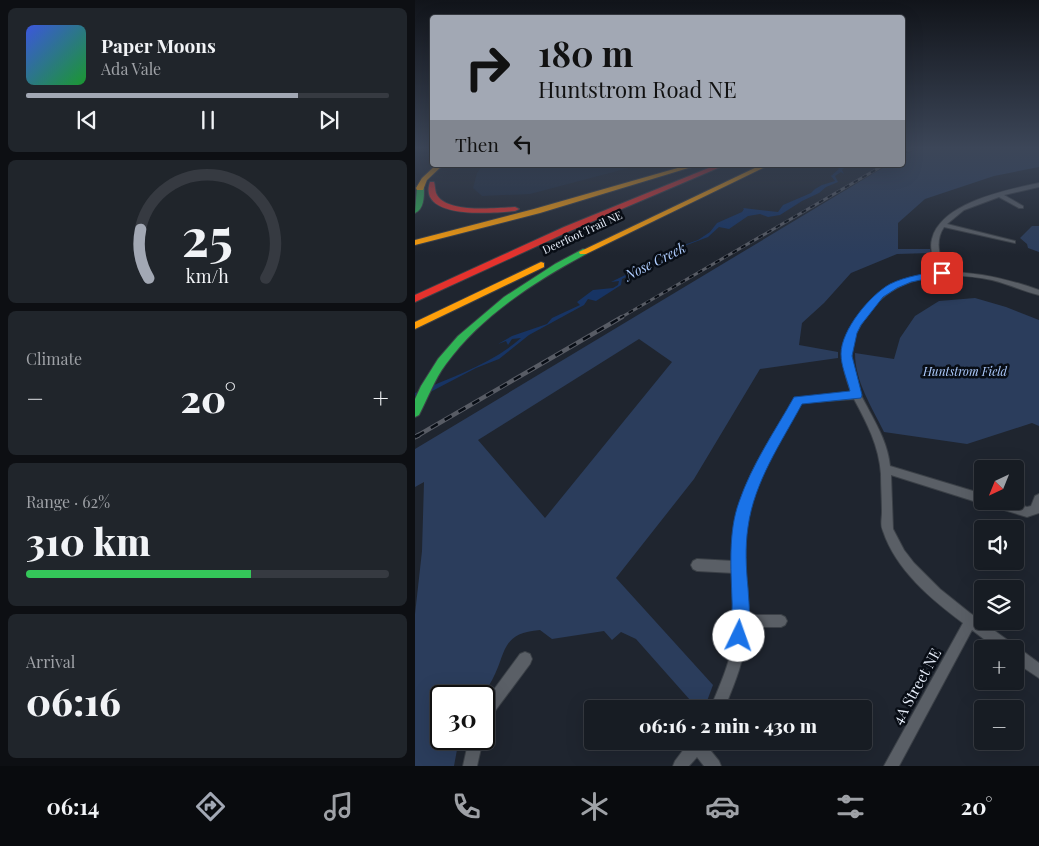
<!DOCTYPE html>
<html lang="en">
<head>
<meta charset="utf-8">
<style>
  body { margin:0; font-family:"Playfair Display",serif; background:#20252b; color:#f1f3f6; height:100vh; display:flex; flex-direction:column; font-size:19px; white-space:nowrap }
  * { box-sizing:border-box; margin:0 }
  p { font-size:16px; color:#9ea1a6 }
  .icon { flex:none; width:28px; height:28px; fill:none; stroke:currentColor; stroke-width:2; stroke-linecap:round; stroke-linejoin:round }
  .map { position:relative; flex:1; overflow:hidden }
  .details { display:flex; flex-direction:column; gap:8px; padding:8px; background:#0d0f13; width:415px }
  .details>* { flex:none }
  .guide { position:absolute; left:15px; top:15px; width:475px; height:152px; border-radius:5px; box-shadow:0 5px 20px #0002,0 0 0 1px #363a41; background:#a2a8b4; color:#111; overflow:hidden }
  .needle { width:32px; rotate:223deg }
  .controls { position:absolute; left:559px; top:460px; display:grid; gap:10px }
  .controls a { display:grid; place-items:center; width:50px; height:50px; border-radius:5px; background:#171c23; box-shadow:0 5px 20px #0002,0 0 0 1px #363a41; font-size:25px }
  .speed { position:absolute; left:15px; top:685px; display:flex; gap:10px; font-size:25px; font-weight:700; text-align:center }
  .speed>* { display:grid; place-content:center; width:65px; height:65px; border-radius:50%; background:#171c23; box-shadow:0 5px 20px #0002,0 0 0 1px #363a41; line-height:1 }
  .speed .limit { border:2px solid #111; border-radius:8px; background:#fff; color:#111 }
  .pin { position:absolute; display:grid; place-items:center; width:42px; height:42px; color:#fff; margin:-21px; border-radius:10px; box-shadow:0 2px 8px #0006 }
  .me { position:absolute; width:55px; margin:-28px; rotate:3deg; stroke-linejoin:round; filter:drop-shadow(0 0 4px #0008) }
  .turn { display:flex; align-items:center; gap:18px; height:105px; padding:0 25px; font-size:22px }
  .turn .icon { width:65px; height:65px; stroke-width:2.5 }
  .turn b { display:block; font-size:35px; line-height:42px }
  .then { display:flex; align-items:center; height:48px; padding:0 25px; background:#0003; gap:10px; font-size:19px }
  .big { font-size:38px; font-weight:800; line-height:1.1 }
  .details .card { flex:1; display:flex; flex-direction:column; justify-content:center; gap:8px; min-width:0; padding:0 18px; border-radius:8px; background:#20252b }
  .details .dial { align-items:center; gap:0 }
  .dial svg { height:130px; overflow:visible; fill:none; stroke:#363a41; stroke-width:7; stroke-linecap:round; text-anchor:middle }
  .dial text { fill:#f1f3f6; stroke:none }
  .song { display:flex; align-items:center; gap:15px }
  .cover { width:60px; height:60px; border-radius:8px; background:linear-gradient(135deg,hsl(230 70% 55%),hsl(130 70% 35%)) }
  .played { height:5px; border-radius:2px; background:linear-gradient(90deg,#a2a8b4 75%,#363a41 75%) }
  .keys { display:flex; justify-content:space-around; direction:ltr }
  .heat { display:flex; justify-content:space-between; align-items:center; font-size:28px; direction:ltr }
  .charge { height:8px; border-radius:4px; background:linear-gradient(90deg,#34c759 62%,#363a41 0) }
  .trip { position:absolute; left:169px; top:700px; width:288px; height:50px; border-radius:5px; background:#171c23; box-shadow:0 5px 20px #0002,0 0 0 1px #363a41; font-weight:800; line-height:50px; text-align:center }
  .tabs { display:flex; height:80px; justify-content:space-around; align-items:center; background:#090b0e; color:#9ea1a6 }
  .tabs .icon { width:35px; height:35px }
  .tabs .on { color:#a2a8b4 }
  .tabs b { font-size:22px; color:#f1f3f6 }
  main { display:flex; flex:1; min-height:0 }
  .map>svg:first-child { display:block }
  .built { fill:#1f2c41 }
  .green { fill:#2b3d5c; fill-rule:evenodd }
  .water { fill:#173464 }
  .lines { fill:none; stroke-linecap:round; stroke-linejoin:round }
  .street-casing { stroke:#3b4047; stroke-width:2 }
  .fast-casing { stroke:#3b4047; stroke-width:2 }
  .slow-casing { stroke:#3b4047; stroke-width:2 }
  .jam-casing { stroke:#3b4047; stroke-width:2 }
  .street { fill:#5a5f66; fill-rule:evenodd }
  .fast { fill:#30b455; fill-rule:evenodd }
  .slow { fill:#ff9f0a; fill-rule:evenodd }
  .jam { fill:#e5322d; fill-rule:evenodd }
  .rail-far2-casing { stroke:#585c65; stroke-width:3 }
  .rail-far1-casing { stroke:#585c65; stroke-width:4.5 }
  .rail-casing { stroke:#585c65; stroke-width:5 }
  .rail-far2 { stroke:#080d15; stroke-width:2; stroke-dasharray:5; stroke-linecap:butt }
  .rail-far1 { stroke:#080d15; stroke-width:2.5; stroke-dasharray:8; stroke-linecap:butt }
  .rail { stroke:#080d15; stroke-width:3; stroke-dasharray:9; stroke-linecap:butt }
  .route { fill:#1a73e8; stroke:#114b97 }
  .labels { text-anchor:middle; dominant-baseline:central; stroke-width:5; stroke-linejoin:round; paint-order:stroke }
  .far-street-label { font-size:11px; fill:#e8effb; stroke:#080d15 }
  .park-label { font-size:12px; font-style:italic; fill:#aeccfe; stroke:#080d15 }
  .water-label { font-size:14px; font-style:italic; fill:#afcdff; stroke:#080d15 }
  .near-street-label { font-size:15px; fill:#e8effb; stroke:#080d15 }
</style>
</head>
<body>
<main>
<section class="details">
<div class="card">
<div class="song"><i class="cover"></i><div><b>Paper Moons</b><p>Ada Vale</p></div></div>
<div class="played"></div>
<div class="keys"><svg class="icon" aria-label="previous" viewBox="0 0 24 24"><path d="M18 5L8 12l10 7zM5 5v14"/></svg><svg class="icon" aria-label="pause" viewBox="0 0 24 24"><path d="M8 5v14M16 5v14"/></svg><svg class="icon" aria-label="next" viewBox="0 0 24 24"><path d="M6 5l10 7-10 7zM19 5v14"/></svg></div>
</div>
<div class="card dial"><svg viewBox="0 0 100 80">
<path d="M14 69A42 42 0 1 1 86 69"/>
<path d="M14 69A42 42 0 0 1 9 39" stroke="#a2a8b4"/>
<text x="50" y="56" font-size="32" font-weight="700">25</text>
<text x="50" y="72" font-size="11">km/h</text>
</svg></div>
<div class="card"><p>Climate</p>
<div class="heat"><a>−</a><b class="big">20°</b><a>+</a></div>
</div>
<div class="card"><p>Range · 62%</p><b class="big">310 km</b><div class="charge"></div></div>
<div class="card"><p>Arrival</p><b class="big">06:16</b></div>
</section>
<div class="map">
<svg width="624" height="766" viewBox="0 0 624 766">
  <rect width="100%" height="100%" fill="#1f252f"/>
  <polygon class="built" points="68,165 225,165 115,194 67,196 58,188 62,173"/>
  <g class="green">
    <path d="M503 148H624V167L579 176 510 199 483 223V249H515L516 253 482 254 436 273 409 303 387 323 384 345 423 352V358L345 369 279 479 201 578 298 685 289 709H283L221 639 206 632 197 640 189 631 137 639 125 630C82 633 93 657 73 687 70 690 66 695 61 696 51 699 37 696 26 696V739H44L39 766H0V614L7 551 9 482 0 487V449L459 173 473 165H488V156ZM224 339 257 362 130 518 63 440Z"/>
    <polygon points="617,226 624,226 624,252 613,248 612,244 605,238"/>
    <path d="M560 298 591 307 624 320V426L617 423 552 444 469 432C457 407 440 382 440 353L479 359 485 338 500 316 524 301Z"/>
  </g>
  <path class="water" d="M420 165H427L429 168 427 170 429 174 426 172 420 176 423 182 411 187 404 193 387 201 365 215 353 217 345 214 333 216 314 229 304 227 293 237 264 248 234 265 236 270 233 266 207 279 206 285 181 301 173 299 169 305 114 335 84 359 61 368 0 400V393C36 377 77 364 106 338L97 339 93 345 91 341 83 344 97 336 132 324 137 318 165 305 162 302 178 290 198 288 203 285 204 281 196 282 243 259 252 251 283 240 295 232 302 223 327 212 329 209 328 208 363 212 368 205 396 193 400 189 407 185 420 181 416 176 424 169Z"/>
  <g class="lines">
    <defs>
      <g id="street">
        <path d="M624 183V187L589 195 608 206V208H604L584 197 549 210 532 224 600 241V243L529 227C519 242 525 256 530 272 563 272 593 279 624 290V295C608 291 593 284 577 280 540 272 495 273 465 300 460 304 457 310 453 315 442 328 434 343 437 360 438 371 441 382 445 393 457 418 472 438 475 466L568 494V501H593L612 507 616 506 620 496 624 494V513L612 517 576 506 571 502 568 504 476 475 478 529 489 550 499 563 525 589 555 613 598 644 599 648 605 649 624 663V678L600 662V649H582L557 630 484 766H469L548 623C516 599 481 570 468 531 465 525 467 519 467 512 467 500 466 487 466 474 464 446 452 423 439 399L386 403C364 443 335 484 330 530 328 558 332 586 332 615H366L370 617 372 621 370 625 366 627H332C331 656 320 683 309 709H295C304 687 314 666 318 642 322 619 320 596 319 573L282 571 278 569 276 565 278 561 282 559 318 561C318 544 319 528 323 511 333 470 359 434 380 398L436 392C431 379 426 361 428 346 430 337 435 329 440 322 461 290 486 277 523 272 520 262 514 250 517 239 526 203 591 190 624 183Z"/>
        <polygon points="110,652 115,654 117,659 115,664 74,719 69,721 69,703 105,654"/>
        <polygon points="54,739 68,739 62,766 48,766"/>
        <polygon points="275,741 292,741 291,745 304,761 306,766 289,766 282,757 274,766 258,766 260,761"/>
      </g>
      <g id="fast">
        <path d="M2 186 9 188C9 197 9 209 0 213Z"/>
        <path d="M168 249 171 250V254C119 282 66 316 31 364 19 380 13 398 4 415L0 417V399L6 386 23 359 43 336 89 297 140 264Z"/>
      </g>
      <g id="slow">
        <polygon points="21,165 28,165 12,180 8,190 2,190 1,188 7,178"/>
        <polygon points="273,165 280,166 125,213 0,245 0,240 119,209"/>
        <polygon points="346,165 354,165 171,254 165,254 164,252"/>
        <polygon points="126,262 129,263 129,267 0,329 0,322"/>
      </g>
      <g id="jam">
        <polygon points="301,165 310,165 155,231 0,302 0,295 149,227"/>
        <path d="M15 182H19C20 185 20 190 21 193 29 214 82 208 100 207L104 209 100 211C80 213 2 220 15 182Z"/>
      </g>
    </defs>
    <use href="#street" class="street-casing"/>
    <use href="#fast" class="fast-casing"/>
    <use href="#slow" class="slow-casing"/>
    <use href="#jam" class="jam-casing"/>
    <use href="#street" class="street"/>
    <use href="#fast" class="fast"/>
    <use href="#slow" class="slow"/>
    <use href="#jam" class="jam"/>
    <defs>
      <g id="rail-far2">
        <polyline points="488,154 498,148"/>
        <polyline points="205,318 469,165"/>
      </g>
      <polyline id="rail-far1" points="2,436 207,317"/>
      <polyline id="rail" points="0,437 4,435"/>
    </defs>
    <use href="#rail-far2" class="rail-far2-casing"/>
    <use href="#rail-far1" class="rail-far1-casing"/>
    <use href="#rail" class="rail-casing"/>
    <use href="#rail-far2" class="rail-far2"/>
    <use href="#rail-far1" class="rail-far1"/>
    <use href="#rail" class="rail"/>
  </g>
  <linearGradient id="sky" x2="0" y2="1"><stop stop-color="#11141a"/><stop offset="0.58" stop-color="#3c4658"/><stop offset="1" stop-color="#3c4658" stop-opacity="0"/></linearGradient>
  <rect width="624" height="255" fill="url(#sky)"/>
  <path class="route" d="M527 270 532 273 530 275 496 282 482 288 468 297 446 325 442 333 437 356 447 395 446 398 387 404C366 443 339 482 333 527 330 547 331 568 333 588 334 606 337 625 330 642L324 644 318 642C314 632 318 612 317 600 316 569 313 532 324 502 337 464 360 431 379 397L435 391C432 379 426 366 426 354 426 330 455 295 475 284 491 276 510 274 527 270Z"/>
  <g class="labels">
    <g class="far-street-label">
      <text transform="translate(167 232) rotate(-25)">Deerfoot Trail NE</text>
    </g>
    <g class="park-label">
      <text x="550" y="371">Huntstrom Field</text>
    </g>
    <g class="water-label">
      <text transform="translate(240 261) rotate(-27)">Nose Creek</text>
    </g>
    <g class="near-street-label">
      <text transform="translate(501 686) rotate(-61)">4A Street NE</text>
    </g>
  </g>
</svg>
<div class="controls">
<a><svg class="needle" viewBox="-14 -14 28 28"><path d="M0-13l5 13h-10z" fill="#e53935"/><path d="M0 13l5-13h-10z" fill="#9ea1a6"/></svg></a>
<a><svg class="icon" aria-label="sound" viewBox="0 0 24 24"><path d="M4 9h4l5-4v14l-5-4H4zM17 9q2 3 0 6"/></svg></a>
<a><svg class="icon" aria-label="layers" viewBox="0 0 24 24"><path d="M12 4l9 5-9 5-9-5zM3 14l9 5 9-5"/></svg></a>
<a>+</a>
<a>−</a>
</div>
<div class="speed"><div class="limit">30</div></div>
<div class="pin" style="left:527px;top:273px;background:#d93025"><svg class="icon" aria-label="arrive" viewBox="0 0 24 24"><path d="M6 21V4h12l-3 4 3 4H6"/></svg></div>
<svg class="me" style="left:324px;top:636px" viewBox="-20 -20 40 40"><circle r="19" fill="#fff"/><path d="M0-13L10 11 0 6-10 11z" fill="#1a73e8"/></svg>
<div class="trip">06:16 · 2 min · 430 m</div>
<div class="guide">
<div class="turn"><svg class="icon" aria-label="right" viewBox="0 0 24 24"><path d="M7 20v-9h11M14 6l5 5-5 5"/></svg><div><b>180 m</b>Huntstrom Road NE</div></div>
<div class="then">Then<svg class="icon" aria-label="left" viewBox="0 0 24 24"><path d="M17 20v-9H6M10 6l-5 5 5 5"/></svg></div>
</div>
</div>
</main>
<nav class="tabs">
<b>06:14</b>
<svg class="icon on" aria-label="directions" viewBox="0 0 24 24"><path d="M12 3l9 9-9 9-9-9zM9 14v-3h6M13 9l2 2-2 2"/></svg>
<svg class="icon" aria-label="music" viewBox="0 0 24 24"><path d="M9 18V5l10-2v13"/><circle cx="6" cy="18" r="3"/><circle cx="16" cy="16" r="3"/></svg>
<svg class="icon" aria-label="phone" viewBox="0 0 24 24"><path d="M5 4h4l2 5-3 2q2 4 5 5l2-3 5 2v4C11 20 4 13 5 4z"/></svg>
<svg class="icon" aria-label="climate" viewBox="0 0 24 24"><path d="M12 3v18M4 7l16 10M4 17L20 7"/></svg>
<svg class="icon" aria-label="car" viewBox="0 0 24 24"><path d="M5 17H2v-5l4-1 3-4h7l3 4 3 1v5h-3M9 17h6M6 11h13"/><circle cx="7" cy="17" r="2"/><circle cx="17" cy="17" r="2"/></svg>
<svg class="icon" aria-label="filters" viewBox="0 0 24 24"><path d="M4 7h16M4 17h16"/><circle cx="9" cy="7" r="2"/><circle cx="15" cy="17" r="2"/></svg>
<b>20°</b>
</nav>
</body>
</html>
